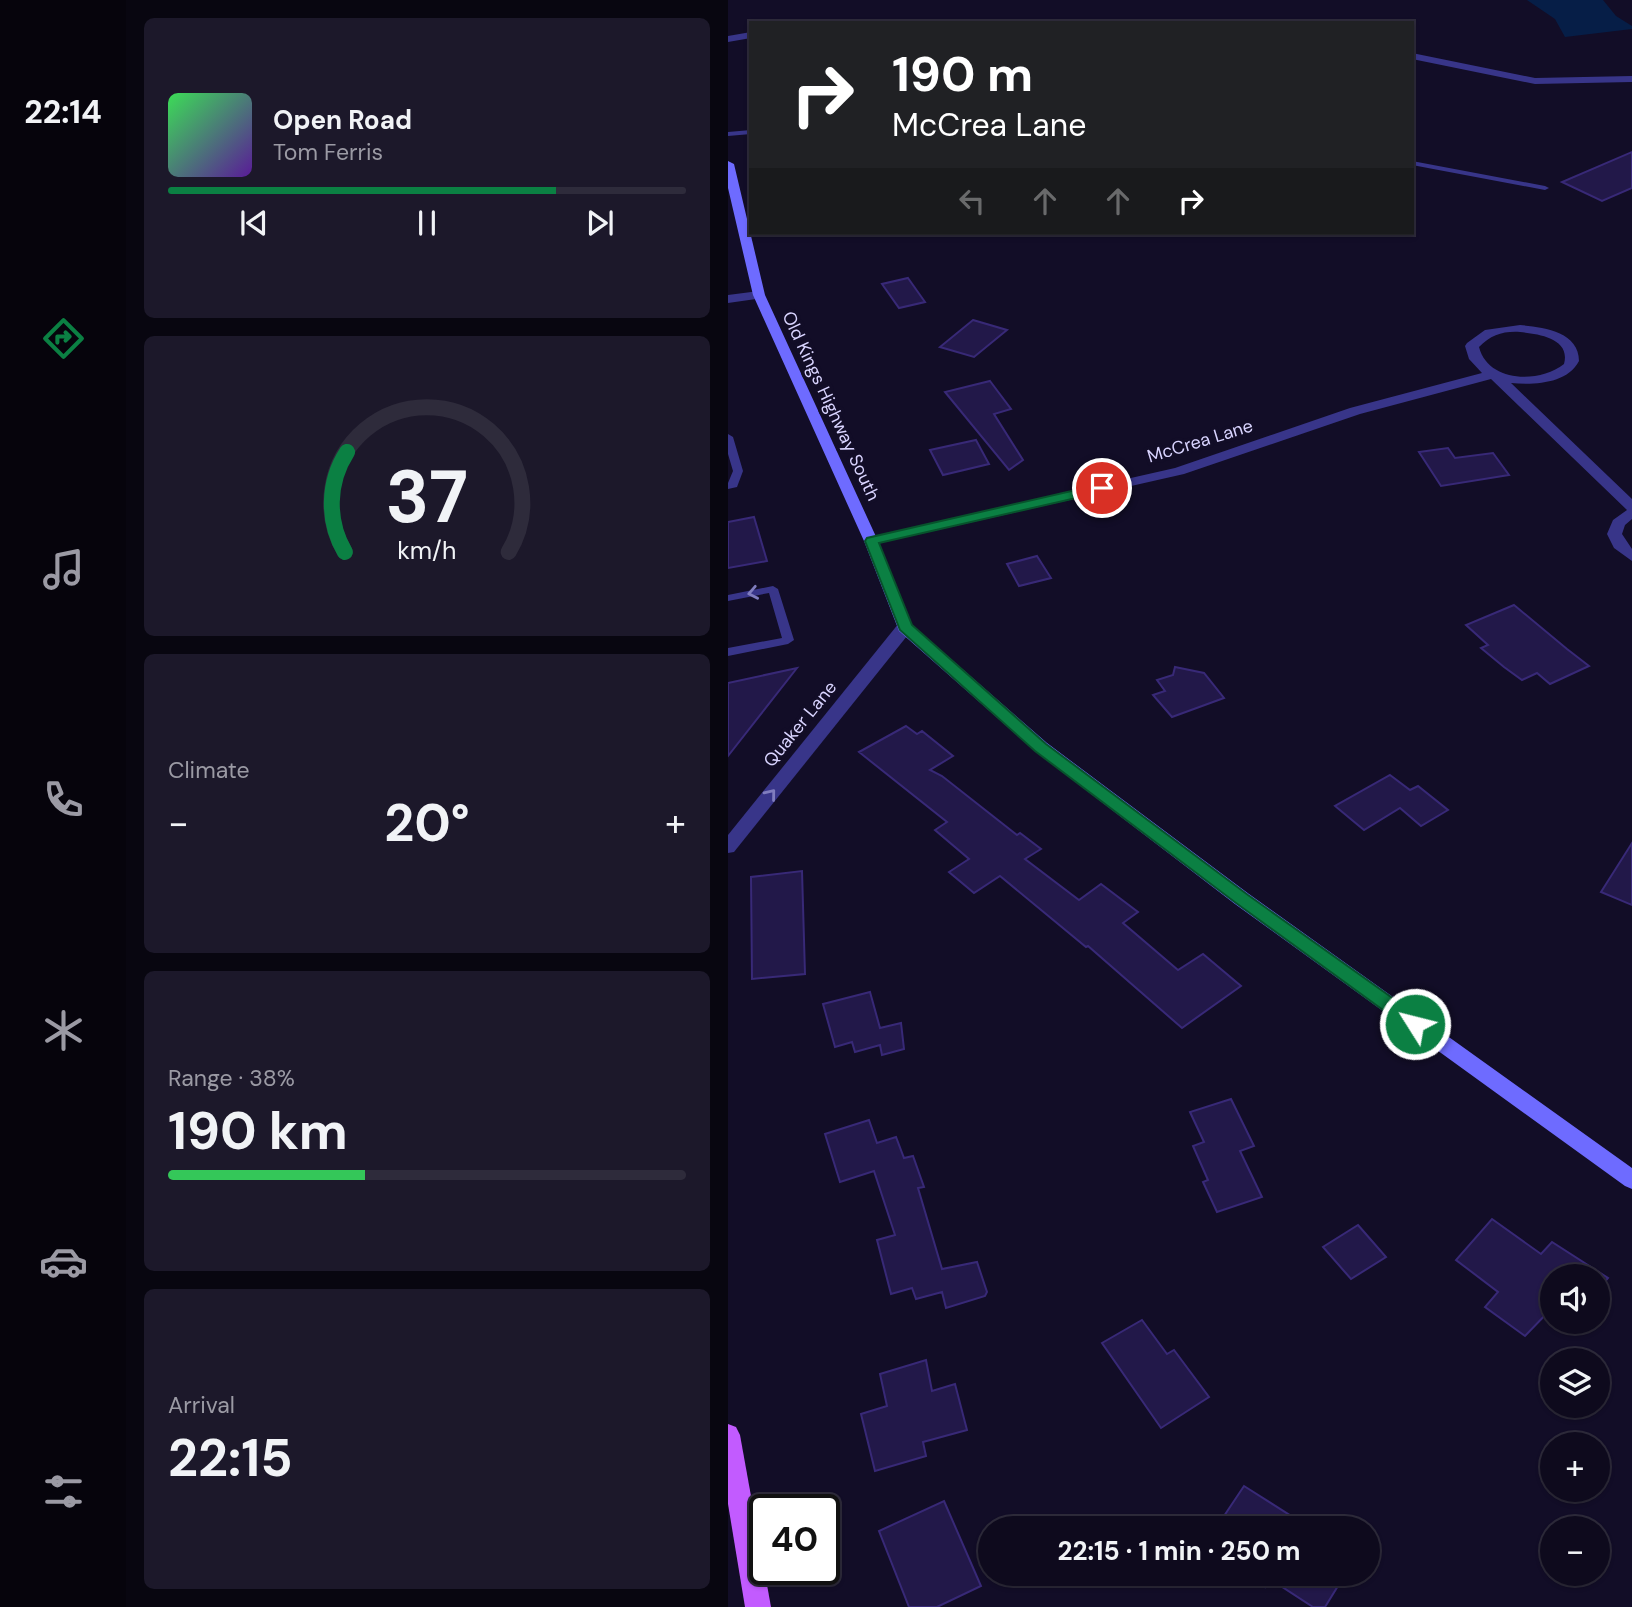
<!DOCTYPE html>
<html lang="en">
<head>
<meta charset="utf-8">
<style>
  body { margin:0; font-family:"DM Sans",sans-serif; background:#1c182a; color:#f1f3f6; height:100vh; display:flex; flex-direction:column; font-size:26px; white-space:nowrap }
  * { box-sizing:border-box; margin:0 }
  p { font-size:23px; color:#9b9aa4 }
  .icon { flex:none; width:38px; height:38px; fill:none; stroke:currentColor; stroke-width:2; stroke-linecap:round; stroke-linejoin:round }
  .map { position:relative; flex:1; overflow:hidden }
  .details { display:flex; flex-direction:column; gap:18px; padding:18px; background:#080610; width:602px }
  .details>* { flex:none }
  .top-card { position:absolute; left:21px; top:21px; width:665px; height:214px; border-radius:0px; box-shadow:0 2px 5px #0004,0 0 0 2px #2e2b3b; background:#202124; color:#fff; overflow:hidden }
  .fabs { position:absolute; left:812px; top:1264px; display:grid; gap:14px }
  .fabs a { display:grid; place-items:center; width:70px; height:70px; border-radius:50%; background:#0e0a1d; box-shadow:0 2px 5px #0004,0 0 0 2px #2e2b3b; font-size:35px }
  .speed { position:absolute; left:21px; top:1494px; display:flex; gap:14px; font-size:35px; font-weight:700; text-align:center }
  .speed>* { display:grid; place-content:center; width:91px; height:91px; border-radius:50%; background:#0e0a1d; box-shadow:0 2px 5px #0004,0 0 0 2px #2e2b3b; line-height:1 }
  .speed .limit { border:4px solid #111; border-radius:10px; background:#fff; color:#111 }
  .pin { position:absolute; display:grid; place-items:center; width:60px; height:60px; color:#fff; margin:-30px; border:4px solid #fff; border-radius:50%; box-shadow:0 2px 7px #0007 }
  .me { position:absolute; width:77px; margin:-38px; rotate:306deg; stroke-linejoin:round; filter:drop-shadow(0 0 5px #0008) }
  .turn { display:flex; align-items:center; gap:24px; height:147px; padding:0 28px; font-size:32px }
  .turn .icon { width:91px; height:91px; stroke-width:2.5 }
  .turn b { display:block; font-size:49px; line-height:60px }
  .lanes { display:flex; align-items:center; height:66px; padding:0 28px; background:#0003; justify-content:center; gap:35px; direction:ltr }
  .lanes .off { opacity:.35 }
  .big { font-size:52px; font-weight:700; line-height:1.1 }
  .details .widget { flex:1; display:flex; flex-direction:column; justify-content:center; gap:10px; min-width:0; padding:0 24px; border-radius:10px; background:#1c182a }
  .details .dial { align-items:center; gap:0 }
  .dial svg { height:182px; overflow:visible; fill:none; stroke:#2e2b3b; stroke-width:7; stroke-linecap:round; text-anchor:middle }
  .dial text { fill:#f1f3f6; stroke:none }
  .song { display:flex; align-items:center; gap:21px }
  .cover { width:84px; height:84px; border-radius:10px; background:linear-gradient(135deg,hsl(130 70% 55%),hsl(270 70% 35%)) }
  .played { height:7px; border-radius:4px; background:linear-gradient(90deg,#0b8043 75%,#2e2b3b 75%) }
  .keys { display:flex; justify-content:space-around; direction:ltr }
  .heat { display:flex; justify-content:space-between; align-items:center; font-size:38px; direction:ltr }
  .charge { height:10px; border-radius:5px; background:linear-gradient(90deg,#34c759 38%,#2e2b3b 0) }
  .trip { position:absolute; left:250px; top:1516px; width:402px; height:70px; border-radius:35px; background:#0e0a1d; box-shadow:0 2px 5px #0004,0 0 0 2px #2e2b3b; font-weight:700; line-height:70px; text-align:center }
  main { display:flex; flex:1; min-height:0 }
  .menu { display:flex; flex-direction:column; width:126px; justify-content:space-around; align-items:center; background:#06040c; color:#9b9aa4 }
  .menu .icon { width:49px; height:49px }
  .menu .selected { color:#0b8043 }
  .menu b { font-size:32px; color:#f1f3f6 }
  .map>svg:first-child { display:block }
  .water { fill:#061e47 }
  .building { fill:#221849; stroke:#382977; stroke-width:2 }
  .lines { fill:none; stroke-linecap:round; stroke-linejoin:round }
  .lane { fill:#383589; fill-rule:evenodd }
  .street { fill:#383589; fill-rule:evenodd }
  .secondary { fill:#6e6bff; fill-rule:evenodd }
  .primary { fill:#c25bff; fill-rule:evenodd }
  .oneway { stroke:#807dbe }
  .route { fill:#0b8043; stroke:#07532c; stroke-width:2 }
  .labels { text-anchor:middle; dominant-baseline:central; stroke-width:7; stroke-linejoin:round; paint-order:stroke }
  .street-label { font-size:18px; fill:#d9d4ff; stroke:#120d27 }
</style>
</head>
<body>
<main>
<nav class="menu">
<b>22:14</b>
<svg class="icon selected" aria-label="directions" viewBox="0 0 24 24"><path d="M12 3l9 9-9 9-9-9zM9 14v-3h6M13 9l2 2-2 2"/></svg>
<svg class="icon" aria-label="music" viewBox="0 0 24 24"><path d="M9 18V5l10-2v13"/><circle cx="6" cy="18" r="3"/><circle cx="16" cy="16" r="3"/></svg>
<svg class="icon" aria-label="phone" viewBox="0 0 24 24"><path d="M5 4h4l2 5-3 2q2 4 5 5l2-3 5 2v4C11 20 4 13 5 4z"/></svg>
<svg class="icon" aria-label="climate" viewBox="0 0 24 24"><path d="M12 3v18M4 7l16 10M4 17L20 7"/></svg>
<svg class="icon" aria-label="car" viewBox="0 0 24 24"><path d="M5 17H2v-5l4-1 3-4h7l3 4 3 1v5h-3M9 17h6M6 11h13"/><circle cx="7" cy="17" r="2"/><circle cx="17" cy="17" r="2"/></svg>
<svg class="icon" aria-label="filters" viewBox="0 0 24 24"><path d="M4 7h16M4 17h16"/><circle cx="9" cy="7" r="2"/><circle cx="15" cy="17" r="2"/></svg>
</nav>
<section class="details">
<div class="widget">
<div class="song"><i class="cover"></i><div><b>Open Road</b><p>Tom Ferris</p></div></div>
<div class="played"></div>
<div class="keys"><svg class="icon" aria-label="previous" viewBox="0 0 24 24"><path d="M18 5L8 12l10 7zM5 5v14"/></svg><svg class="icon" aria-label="pause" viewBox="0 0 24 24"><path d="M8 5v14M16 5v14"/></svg><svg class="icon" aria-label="next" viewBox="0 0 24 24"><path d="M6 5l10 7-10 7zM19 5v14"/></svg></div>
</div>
<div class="widget dial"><svg viewBox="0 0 100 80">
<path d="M14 69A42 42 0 1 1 86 69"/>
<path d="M14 69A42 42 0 0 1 15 25" stroke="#0b8043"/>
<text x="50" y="56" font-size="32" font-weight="700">37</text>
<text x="50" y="72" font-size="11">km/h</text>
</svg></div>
<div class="widget"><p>Climate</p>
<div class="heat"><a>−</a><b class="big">20°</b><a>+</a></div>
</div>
<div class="widget"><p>Range · 38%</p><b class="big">190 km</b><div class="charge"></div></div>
<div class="widget"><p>Arrival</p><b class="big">22:15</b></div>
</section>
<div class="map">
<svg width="904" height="1607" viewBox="0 0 904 1607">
  <rect width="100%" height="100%" fill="#120d27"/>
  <polygon class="water" points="799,0 875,0 888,16 904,26 904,29 837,37 827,19"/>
  <g class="building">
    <polygon points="904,152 904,188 874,201 834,182"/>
    <polygon points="180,278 197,302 171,308 154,284"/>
    <polygon points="245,320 279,330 246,357 212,347"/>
    <polygon points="262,381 283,409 266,414 295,460 281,470 217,392"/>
    <polygon points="248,440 261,464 215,475 202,450"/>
    <polygon points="720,448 727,458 765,453 781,475 713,486 691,452"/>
    <polygon points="26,517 39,561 0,568 0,522"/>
    <polygon points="309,556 323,578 291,586 279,564"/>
    <polygon points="786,605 839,649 861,666 822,684 809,673 794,680 776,667 753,648 760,645 738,625"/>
    <polygon points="447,667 476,673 496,698 444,717 425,695 437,691 429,680 445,675"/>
    <polygon points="69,668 0,756 0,683"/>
    <polygon points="178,726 189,734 194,731 225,756 202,770 214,776 289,835 292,833 313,849 297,859 351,900 373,884 410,912 395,923 450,970 475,954 513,986 454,1028 360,946 358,947 272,876 246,893 221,872 241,859 207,830 219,822 131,752"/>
    <polygon points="662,775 682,790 690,786 720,810 693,826 672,808 636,830 607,806"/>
    <polygon points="904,843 904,905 873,892"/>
    <polygon points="74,871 77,974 24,979 23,877"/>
    <polygon points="142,992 152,1028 173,1023 176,1049 154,1055 152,1045 127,1052 124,1042 107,1047 95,1004"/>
    <polygon points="503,1099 526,1146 512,1151 534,1197 489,1212 475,1182 480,1180 465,1146 476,1142 462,1112"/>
    <polygon points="141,1120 149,1143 168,1137 176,1158 185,1156 196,1187 190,1188 214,1269 249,1262 259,1292 257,1296 218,1308 214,1292 188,1299 184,1288 163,1294 149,1240 167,1235 146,1171 112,1182 97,1134"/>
    <polygon points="764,1219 813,1254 824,1242 880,1278 870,1290 870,1276 824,1276 824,1308 797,1336 757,1307 770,1292 728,1260"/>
    <polygon points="630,1225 658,1257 623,1279 595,1247"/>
    <polygon points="414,1320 439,1354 446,1350 481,1397 433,1428 374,1343"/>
    <polygon points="198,1360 204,1391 227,1384 239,1430 195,1442 198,1456 147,1471 133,1414 159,1406 152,1374"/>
    <polygon points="516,1486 579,1526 488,1528"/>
    <polygon points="216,1501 253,1586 209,1607 181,1607 151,1531"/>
    <polygon points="516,1573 618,1573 597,1607 585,1607 542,1579 537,1587"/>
  </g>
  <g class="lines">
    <g class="lane">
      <polygon points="23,130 23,134 0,136 0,132"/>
      <polygon points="684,161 817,186 821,188 817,190 684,165"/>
      <polygon points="0,434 5,437 15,471 9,487 0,489 0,483 5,471 0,454"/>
      <polygon points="45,586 50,589 66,640 60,644 0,656 0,648 54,638 41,593 0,601 0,595"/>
    </g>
    <g class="street">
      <polygon points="23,32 23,38 0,42 0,36"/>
      <polygon points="684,53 807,78 904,76 904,82 807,84 684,59"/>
      <polygon points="31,291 37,295 35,298 0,303 0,295"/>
      <path d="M792 325C814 327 851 331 851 361 839 384 806 385 783 383L904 499V519L897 525 894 534 904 549V561L886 548 879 534 885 520 899 510 763 379 632 414 456 474 143 545 136 541 143 537 447 468 622 408 754 373 741 359 737 346 739 343 757 330ZM792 332C810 334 843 338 836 364 810 384 760 382 751 347 763 335 775 331 792 332Z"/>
      <polygon points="177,622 185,627 183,631 6,852 0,853 0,835 171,623"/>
    </g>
    <polygon class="secondary" points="0,161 6,164 37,295 150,541 184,625 319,743 521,894 904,1168 904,1189 897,1186 507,904 307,751 171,631 136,541 25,295 0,188"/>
    <polygon class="primary" points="0,1424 8,1427 12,1435 43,1607 17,1607 0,1504"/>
  </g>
  <defs><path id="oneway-chevron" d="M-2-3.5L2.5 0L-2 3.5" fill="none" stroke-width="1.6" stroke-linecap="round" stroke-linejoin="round" transform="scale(1.75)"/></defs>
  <g class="oneway">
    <use href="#oneway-chevron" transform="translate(25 593) rotate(169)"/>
    <use href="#oneway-chevron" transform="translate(43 794) rotate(-51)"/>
  </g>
  <polygon class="route" points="374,484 379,486 379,491 151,543 184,625 318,744 520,895 694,1019 696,1024 694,1029 681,1029 508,903 307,751 172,630 137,541 139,538"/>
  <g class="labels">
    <g class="street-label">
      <text transform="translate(103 406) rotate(65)">Old Kings Highway South</text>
      <text transform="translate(472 441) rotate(-17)">McCrea Lane</text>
      <text transform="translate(72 724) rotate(-51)">Quaker Lane</text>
    </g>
  </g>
</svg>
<div class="fabs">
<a><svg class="icon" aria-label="sound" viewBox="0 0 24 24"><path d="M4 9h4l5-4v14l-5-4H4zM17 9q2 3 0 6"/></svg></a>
<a><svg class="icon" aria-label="layers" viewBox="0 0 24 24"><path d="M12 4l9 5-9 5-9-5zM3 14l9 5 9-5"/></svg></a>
<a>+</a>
<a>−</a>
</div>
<div class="speed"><div class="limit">40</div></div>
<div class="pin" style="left:374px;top:488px;background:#d93025"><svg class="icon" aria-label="arrive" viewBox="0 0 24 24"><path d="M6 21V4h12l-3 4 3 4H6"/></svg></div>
<svg class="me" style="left:687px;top:1024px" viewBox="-20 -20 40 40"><circle r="17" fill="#0b8043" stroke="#fff" stroke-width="3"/><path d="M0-11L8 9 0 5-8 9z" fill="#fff"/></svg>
<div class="trip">22:15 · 1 min · 250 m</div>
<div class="top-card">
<div class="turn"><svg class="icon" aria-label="right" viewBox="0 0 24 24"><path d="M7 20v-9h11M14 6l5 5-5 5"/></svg><div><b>190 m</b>McCrea Lane</div></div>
<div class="lanes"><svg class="icon off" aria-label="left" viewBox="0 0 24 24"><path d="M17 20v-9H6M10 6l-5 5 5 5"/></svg><svg class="icon off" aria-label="ahead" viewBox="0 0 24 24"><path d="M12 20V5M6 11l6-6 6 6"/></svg><svg class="icon off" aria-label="ahead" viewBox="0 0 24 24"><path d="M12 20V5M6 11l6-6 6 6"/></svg><svg class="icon" aria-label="right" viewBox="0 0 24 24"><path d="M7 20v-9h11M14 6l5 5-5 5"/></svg></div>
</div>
</div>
</main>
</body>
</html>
